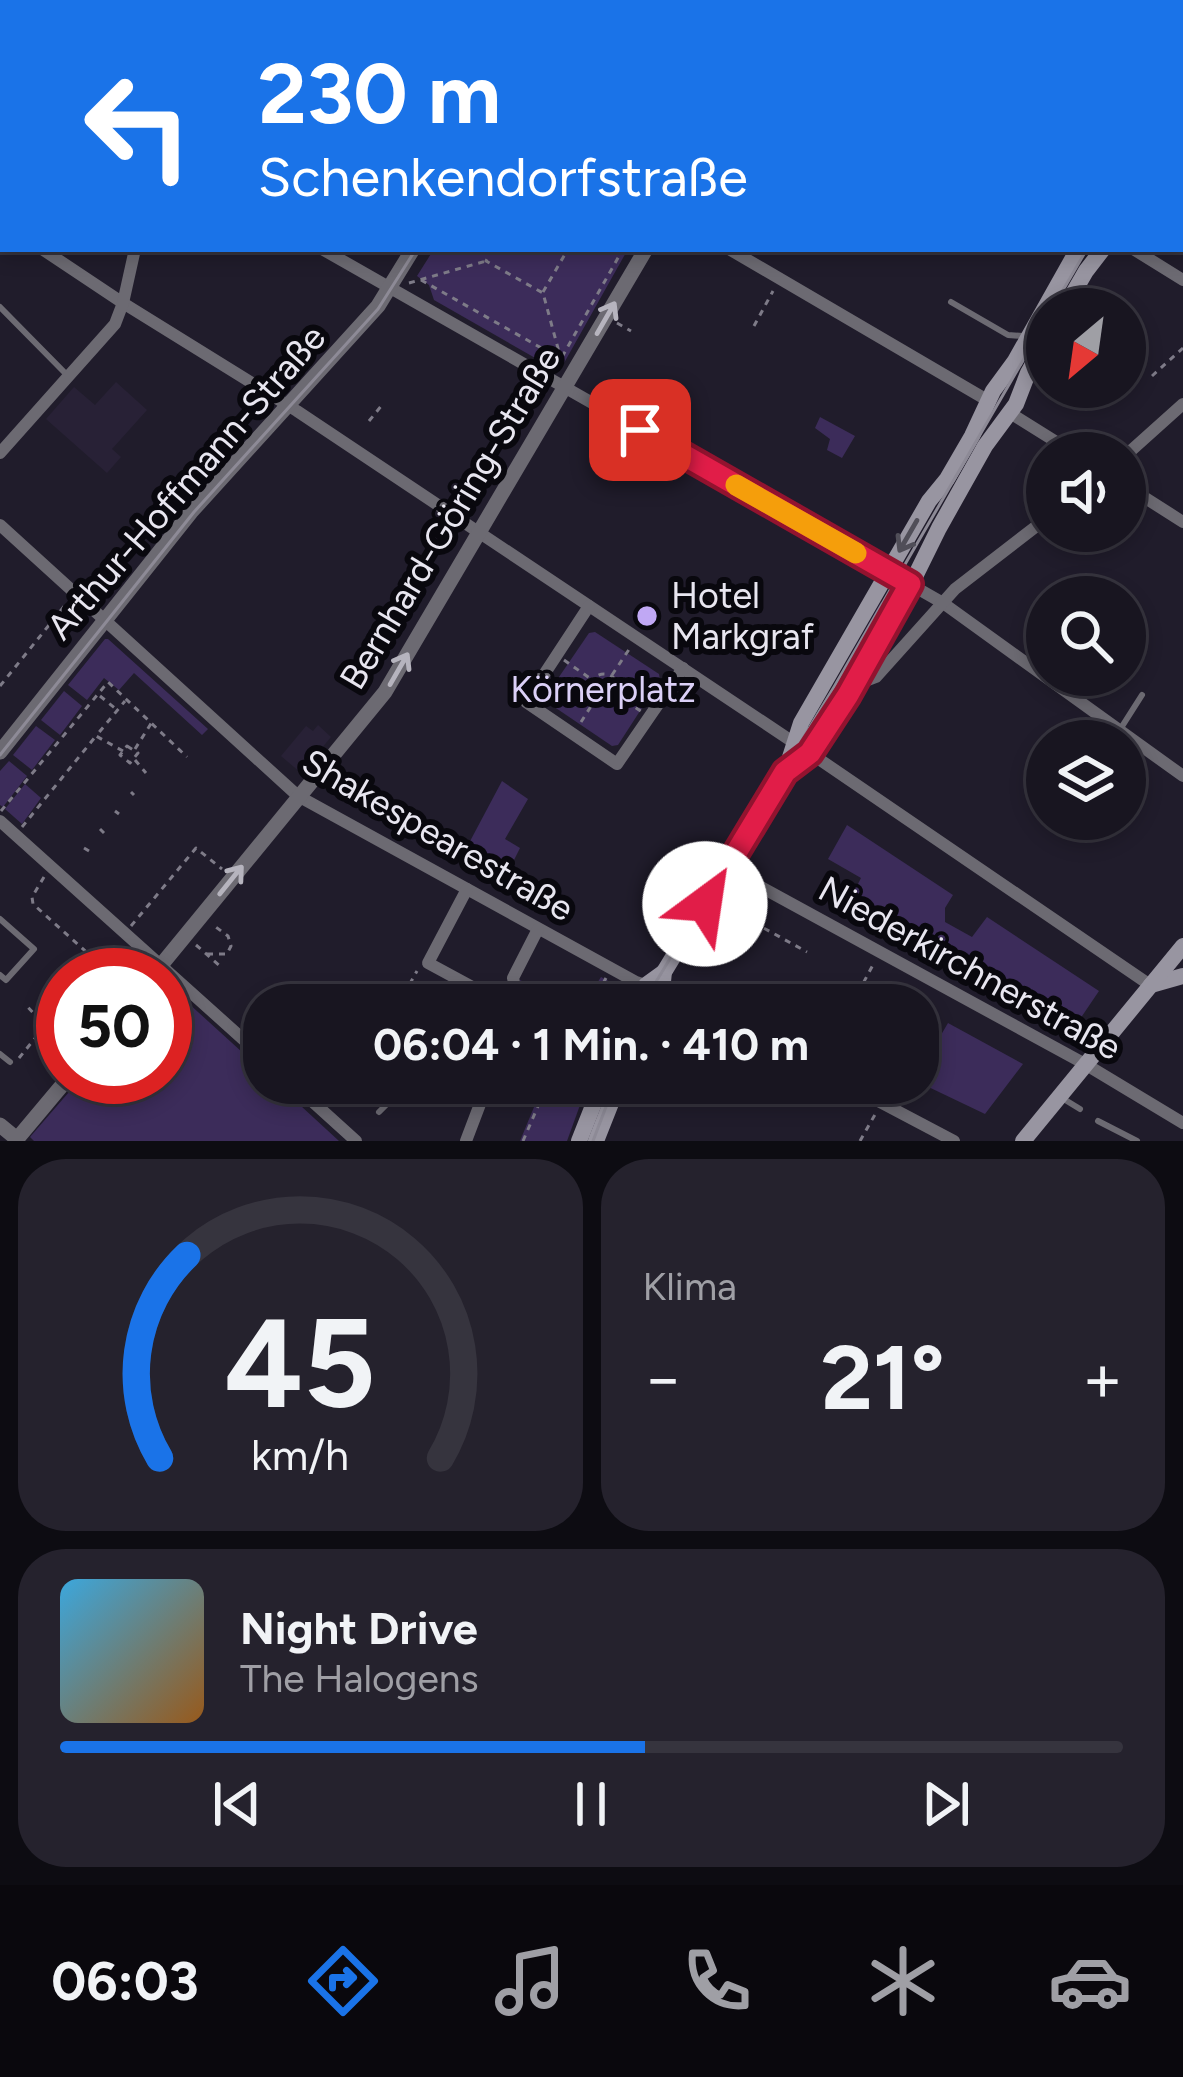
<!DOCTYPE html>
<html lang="de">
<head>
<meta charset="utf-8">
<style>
  body { margin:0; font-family:Figtree,sans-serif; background:#25222d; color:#f1f3f6; height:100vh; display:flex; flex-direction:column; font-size:45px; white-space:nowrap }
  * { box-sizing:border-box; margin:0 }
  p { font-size:39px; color:#9f9fa5 }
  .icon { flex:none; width:66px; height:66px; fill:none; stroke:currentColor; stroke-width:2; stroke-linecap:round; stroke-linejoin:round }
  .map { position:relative; height:1141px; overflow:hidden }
  .sheet { display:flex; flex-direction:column; gap:18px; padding:18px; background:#0d0c12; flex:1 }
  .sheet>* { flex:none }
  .hud { position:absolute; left:0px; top:0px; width:1185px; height:252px; box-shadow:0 6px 18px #0003,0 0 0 3px #36343e; background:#1a73e8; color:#fff; overflow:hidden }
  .needle { width:78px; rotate:209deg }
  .buttons { position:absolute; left:1026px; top:288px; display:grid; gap:24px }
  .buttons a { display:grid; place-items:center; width:120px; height:120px; border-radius:50%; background:#181520; box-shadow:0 6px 18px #0003,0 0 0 3px #36343e; font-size:60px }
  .speed { position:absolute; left:36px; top:948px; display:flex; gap:24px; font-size:60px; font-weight:700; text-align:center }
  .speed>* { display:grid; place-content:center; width:156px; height:156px; border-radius:50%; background:#181520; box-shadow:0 6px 18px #0003,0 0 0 3px #36343e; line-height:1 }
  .speed .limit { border:18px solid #d22; background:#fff; color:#111 }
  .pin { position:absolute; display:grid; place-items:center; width:102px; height:102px; color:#fff; margin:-51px; border-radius:24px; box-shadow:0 6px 18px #0006 }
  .me { position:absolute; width:132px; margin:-66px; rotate:31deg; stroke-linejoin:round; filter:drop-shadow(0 0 9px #0008) }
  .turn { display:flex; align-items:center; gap:42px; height:252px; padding:0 60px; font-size:54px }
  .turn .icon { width:156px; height:156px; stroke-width:2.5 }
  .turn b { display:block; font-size:84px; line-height:102px }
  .big { font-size:90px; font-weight:700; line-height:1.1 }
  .sheet .card { flex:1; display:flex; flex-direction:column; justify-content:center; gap:18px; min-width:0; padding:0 42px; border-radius:48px; background:#25222d }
  .sheet .dial { align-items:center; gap:0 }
  .dial svg { height:312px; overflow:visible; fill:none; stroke:#36343e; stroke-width:7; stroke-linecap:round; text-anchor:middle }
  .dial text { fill:#f1f3f6; stroke:none }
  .song { display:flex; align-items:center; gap:36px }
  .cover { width:144px; height:144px; border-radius:18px; background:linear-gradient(135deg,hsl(200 70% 55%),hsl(30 70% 35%)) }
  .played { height:12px; border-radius:6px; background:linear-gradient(90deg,#1a73e8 55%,#36343e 55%) }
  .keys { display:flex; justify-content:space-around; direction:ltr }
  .heat { display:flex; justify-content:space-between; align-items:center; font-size:66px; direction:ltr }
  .sheet .tiles { flex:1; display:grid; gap:18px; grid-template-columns:1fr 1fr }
  .card:last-child { grid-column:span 2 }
  .trip { position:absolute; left:243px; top:984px; width:696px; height:120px; border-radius:48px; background:#181520; box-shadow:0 6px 18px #0003,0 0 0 3px #36343e; font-weight:700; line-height:120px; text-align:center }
  .menu { display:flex; height:192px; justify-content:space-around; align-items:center; background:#0a080d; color:#9f9fa5 }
  .menu .icon { width:84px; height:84px }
  .menu .selected { color:#1a73e8 }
  .menu b { font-size:54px; color:#f1f3f6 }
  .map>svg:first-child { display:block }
  .built { fill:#282136 }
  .green { fill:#3c2c5a }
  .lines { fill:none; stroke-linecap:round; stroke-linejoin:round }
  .path { stroke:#7e7b88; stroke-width:3; stroke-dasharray:6 6; stroke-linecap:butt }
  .service { stroke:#6c6a72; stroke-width:6 }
  .minor { stroke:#6c6a72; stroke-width:12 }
  .tertiary { stroke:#6c6a72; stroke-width:15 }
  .secondary { stroke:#9895a1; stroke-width:16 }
  .tram { stroke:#8d8a96; stroke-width:3 }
  .oneway { stroke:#b6b4be }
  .oneway2 { stroke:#504e58 }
  .route-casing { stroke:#92132f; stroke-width:30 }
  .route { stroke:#e11d48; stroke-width:21 }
  .slow { stroke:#f59e0b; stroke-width:21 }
  .poi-dot { fill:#c0a8f4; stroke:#09080e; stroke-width:4.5 }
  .labels { text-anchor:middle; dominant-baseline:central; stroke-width:12; stroke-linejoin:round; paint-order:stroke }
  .street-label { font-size:36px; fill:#e8e6f0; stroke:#09080e }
  .poi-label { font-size:36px; fill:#e8e6f0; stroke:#09080e; text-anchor:start }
  .park-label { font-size:36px; fill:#dbd0f7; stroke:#09080e }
</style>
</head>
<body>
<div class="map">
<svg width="1183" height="1141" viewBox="0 0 1183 1141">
  <rect width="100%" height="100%" fill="#201c2b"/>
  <g class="built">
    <polygon points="116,382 147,410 112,449 121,457 107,473 46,419 74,387 95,405"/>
    <polygon points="318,725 331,737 301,773 281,756 306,726 313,731"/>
  </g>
  <g class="green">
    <polygon points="434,249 628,249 564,363 544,363 434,300 429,285 417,276"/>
    <polygon points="820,417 855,436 842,458 827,450 830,439 815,428"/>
    <polygon points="881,602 889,607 843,688 835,683"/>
    <polygon points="595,632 659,674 660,680 618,745 612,746 547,702 546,696 589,633"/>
    <polygon points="105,639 108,639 208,729 202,735 134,673 119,690 104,678 87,700 68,685"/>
    <polygon points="64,691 82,706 60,735 41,720"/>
    <polygon points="36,726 55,740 32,770 13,755"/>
    <polygon points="9,761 27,776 3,807 0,805 0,771"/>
    <polygon points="502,781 528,799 505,839 520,848 509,870 468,845"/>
    <polygon points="25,784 41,798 22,824 5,809"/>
    <polygon points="847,825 953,895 945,908 945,922 972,937 987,917 1099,991 1078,1022 852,896 861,878 828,859"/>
    <polygon points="601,977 627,991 621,1005 549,1005 524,995 520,980 544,993 551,982 587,999"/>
    <polygon points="187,1002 264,1072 264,1083 276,1083 339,1141 34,1141 30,1137 82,1077 165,1077 165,1026"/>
    <polygon points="948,1023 1023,1064 985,1114 918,1082 918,1046 931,1052"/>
    <polygon points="544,1083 588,1083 567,1141 520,1141"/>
  </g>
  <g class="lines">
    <g class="path">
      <polyline points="623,0 628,3"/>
      <polyline points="28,3 29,0"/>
      <polyline points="493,249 486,261 543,293 562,363"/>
      <polyline points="421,280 559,358"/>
      <polyline points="409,283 486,261"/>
      <polyline points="543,292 568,249"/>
      <polyline points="617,323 631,331"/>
      <polyline points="754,326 773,291"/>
      <polyline points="562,357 623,249"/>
      <polyline points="1152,376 1183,348"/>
      <polyline points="369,421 382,405"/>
      <polyline points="564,660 591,679"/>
      <circle cx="604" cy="688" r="14"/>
      <polyline points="612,675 630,648"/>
      <polyline points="0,686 66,604"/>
      <polyline points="616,694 642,712"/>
      <polyline points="100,696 116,709"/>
      <polyline points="581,722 595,700"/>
      <polygon points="127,746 138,753 130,763 120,755"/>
      <polyline points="135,749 152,722"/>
      <polyline points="123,751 96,736 125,701"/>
      <polyline points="135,760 146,773"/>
      <polyline points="131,792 134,795"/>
      <polyline points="1,811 108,682 187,757"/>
      <polyline points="115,811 119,814"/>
      <polyline points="22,827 96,736"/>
      <polyline points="100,829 104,833"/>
      <polyline points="84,848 89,851"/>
      <polyline points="44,877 32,897 33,904 112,975"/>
      <polyline points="722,905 807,952"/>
      <polyline points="131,926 196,848 222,869"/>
      <polyline points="196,945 220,966"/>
      <polyline points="207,954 227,954 231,946 228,936 213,925"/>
      <polyline points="65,972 69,975"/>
      <polyline points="606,978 597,994 623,998"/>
      <polyline points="864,991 860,989 874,963"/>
      <polyline points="529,993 568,1005"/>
      <polyline points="398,1005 417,971"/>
      <polyline points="583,1005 596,995"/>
      <polyline points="19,1058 45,1026 26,1005"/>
      <polyline points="523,1141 548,1083"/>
      <polyline points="860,1141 877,1111"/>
    </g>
    <g class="service">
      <polyline points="102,3 103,0"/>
      <polyline points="333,3 335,0"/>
      <polyline points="0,65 3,64"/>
      <polyline points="951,302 1008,335 1023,336"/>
      <polyline points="0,307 68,376"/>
      <polyline points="1071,693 1084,675"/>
      <polyline points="1121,728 1142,695"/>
      <polyline points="0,919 34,949 6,980 0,975"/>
      <polyline points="0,1054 10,1062"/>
      <polyline points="1062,1098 1080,1109"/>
      <polyline points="379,1112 404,1087"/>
      <polyline points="1098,1121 1137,1141"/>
    </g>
    <g class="minor">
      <polyline points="299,0 304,3"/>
      <polyline points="707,0 712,3"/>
      <polyline points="183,3 184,0"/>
      <polyline points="0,138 3,136"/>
      <polyline points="0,221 3,223"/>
      <polyline points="42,249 123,303 297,411 793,742"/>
      <polyline points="322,249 943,603 1183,776"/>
      <polyline points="729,249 987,400"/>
      <polyline points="1133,249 1183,280"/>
      <polyline points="1010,413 1074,453"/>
      <polyline points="0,453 115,324 123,303 135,249"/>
      <polyline points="1125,456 1183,404"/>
      <polyline points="1125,485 1183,522"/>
      <polyline points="0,525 298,796 636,982 673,994 694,1005"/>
      <polyline points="589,606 526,702 617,764 683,668"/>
      <polyline points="855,685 876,677 955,589 1047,518"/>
      <polyline points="810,753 1150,985"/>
      <polyline points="0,821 264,1058"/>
      <polyline points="726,868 1085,1064 1183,1123"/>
      <polyline points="467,889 428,963 500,1002"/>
      <polyline points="519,1005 513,978 538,929"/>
      <polyline points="292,1083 356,1141"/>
      <polyline points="844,1083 954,1141"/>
      <polyline points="466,1141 488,1083"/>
    </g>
    <g class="tertiary">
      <polyline points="556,3 557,0"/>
      <polyline points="787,3 789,0"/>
      <polyline points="0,752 191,512 378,306 413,249"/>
      <polyline points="153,975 385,692 646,249"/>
      <polyline points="0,1125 17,1139 69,1077"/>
    </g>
    <g class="secondary">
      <polyline points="1182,72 1183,70"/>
      <polyline points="1182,118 1183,116"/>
      <polyline points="1064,309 1086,271 1103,249"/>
      <polyline points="786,772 810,753 849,695 899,609 939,528 985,446 1016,404 1028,373 1047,339"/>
      <polyline points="1151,985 1183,976"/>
      <polyline points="635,1005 646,985 664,972"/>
      <polyline points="655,1005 662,991 664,972 785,773 801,723 929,501 947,479 972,436 993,391 1015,361 1078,249"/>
      <polyline points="579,1141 602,1083"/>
      <polyline points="596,1141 619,1083"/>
      <polyline points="1023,1141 1183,946"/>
    </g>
    <g class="tram">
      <polyline points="558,3 560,0"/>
      <polyline points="1182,98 1183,96"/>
      <polyline points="1052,309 1087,249"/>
      <polyline points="0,755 194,512 378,309 416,249"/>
      <polyline points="642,1005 834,687 1047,319"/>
      <polyline points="593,1141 615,1083"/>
    </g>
  </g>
  <defs><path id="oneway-shaft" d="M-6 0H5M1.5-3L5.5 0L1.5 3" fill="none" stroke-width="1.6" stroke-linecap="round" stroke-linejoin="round" transform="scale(3)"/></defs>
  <g class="oneway">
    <use href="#oneway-shaft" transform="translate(606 318) rotate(-60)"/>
    <use href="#oneway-shaft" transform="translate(399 669) rotate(-60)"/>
    <use href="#oneway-shaft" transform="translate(231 880) rotate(-51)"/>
  </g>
  <use class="oneway2" href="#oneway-shaft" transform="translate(908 536) rotate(120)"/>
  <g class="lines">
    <defs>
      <polyline id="route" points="640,430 910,584 848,695 810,753 785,772 705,904"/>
    </defs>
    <use href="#route" class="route-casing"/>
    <use href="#route" class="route"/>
    <polyline class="slow" points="736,485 856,553"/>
  </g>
  <circle class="poi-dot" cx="647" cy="616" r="12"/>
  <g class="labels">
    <g class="street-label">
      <text transform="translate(186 482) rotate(-49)">Arthur-Hoffmann-Straße</text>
      <text transform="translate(450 518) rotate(-59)">Bernhard-Göring-Straße</text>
      <text transform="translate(438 835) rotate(30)">Shakespearestraße</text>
      <text transform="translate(970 968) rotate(29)">Niederkirchnerstraße</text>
    </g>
    <g class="poi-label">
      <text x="671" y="595">Hotel<tspan x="671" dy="41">Markgraf</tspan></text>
    </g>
    <g class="park-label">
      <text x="603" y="689">Körnerplatz</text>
    </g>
  </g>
</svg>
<div class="buttons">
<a><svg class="needle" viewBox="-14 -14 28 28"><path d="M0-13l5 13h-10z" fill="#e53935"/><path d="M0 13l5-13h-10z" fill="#9f9fa5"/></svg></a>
<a><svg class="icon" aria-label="sound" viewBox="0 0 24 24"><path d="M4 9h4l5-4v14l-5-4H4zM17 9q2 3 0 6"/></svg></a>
<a><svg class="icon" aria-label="search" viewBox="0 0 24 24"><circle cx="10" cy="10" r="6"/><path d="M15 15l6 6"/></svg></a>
<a><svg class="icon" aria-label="layers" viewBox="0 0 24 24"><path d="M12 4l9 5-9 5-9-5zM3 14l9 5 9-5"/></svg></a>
</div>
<div class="speed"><div class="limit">50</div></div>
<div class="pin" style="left:640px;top:430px;background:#d93025"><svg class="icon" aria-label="arrive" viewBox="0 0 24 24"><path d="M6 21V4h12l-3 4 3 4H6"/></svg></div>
<svg class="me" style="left:705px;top:904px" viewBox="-20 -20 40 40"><circle r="19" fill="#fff"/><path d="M0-13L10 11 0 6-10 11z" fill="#e11d48"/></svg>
<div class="trip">06:04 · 1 Min. · 410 m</div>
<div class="hud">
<div class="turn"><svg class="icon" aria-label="left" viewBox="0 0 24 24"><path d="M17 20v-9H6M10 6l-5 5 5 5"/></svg><div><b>230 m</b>Schenkendorfstraße</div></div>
</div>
</div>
<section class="sheet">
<div class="tiles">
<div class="card dial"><svg viewBox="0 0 100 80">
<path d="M14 69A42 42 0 1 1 86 69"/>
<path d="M14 69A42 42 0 0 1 21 17" stroke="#1a73e8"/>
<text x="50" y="56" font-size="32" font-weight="700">45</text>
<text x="50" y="72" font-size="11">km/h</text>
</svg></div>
<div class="card"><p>Klima</p>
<div class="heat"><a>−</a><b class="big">21°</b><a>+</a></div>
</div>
<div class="card">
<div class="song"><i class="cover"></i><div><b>Night Drive</b><p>The Halogens</p></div></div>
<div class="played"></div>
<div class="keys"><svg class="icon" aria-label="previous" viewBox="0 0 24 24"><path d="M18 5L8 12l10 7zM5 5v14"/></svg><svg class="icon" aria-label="pause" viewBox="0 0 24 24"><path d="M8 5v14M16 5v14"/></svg><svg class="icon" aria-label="next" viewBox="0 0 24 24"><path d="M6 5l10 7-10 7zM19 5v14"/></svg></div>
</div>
</div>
</section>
<nav class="menu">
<b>06:03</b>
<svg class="icon selected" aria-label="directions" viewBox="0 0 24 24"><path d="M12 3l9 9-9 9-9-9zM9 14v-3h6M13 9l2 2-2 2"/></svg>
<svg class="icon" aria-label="music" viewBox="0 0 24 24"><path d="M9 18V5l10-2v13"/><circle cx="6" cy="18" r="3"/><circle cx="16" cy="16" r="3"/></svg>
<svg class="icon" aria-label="phone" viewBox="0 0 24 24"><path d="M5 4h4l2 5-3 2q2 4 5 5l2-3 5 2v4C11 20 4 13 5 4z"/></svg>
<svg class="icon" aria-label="climate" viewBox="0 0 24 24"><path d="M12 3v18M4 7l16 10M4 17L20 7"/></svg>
<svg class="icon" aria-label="car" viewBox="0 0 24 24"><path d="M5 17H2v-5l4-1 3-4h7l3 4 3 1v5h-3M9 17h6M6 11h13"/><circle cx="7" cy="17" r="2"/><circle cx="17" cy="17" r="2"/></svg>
</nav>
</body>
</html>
